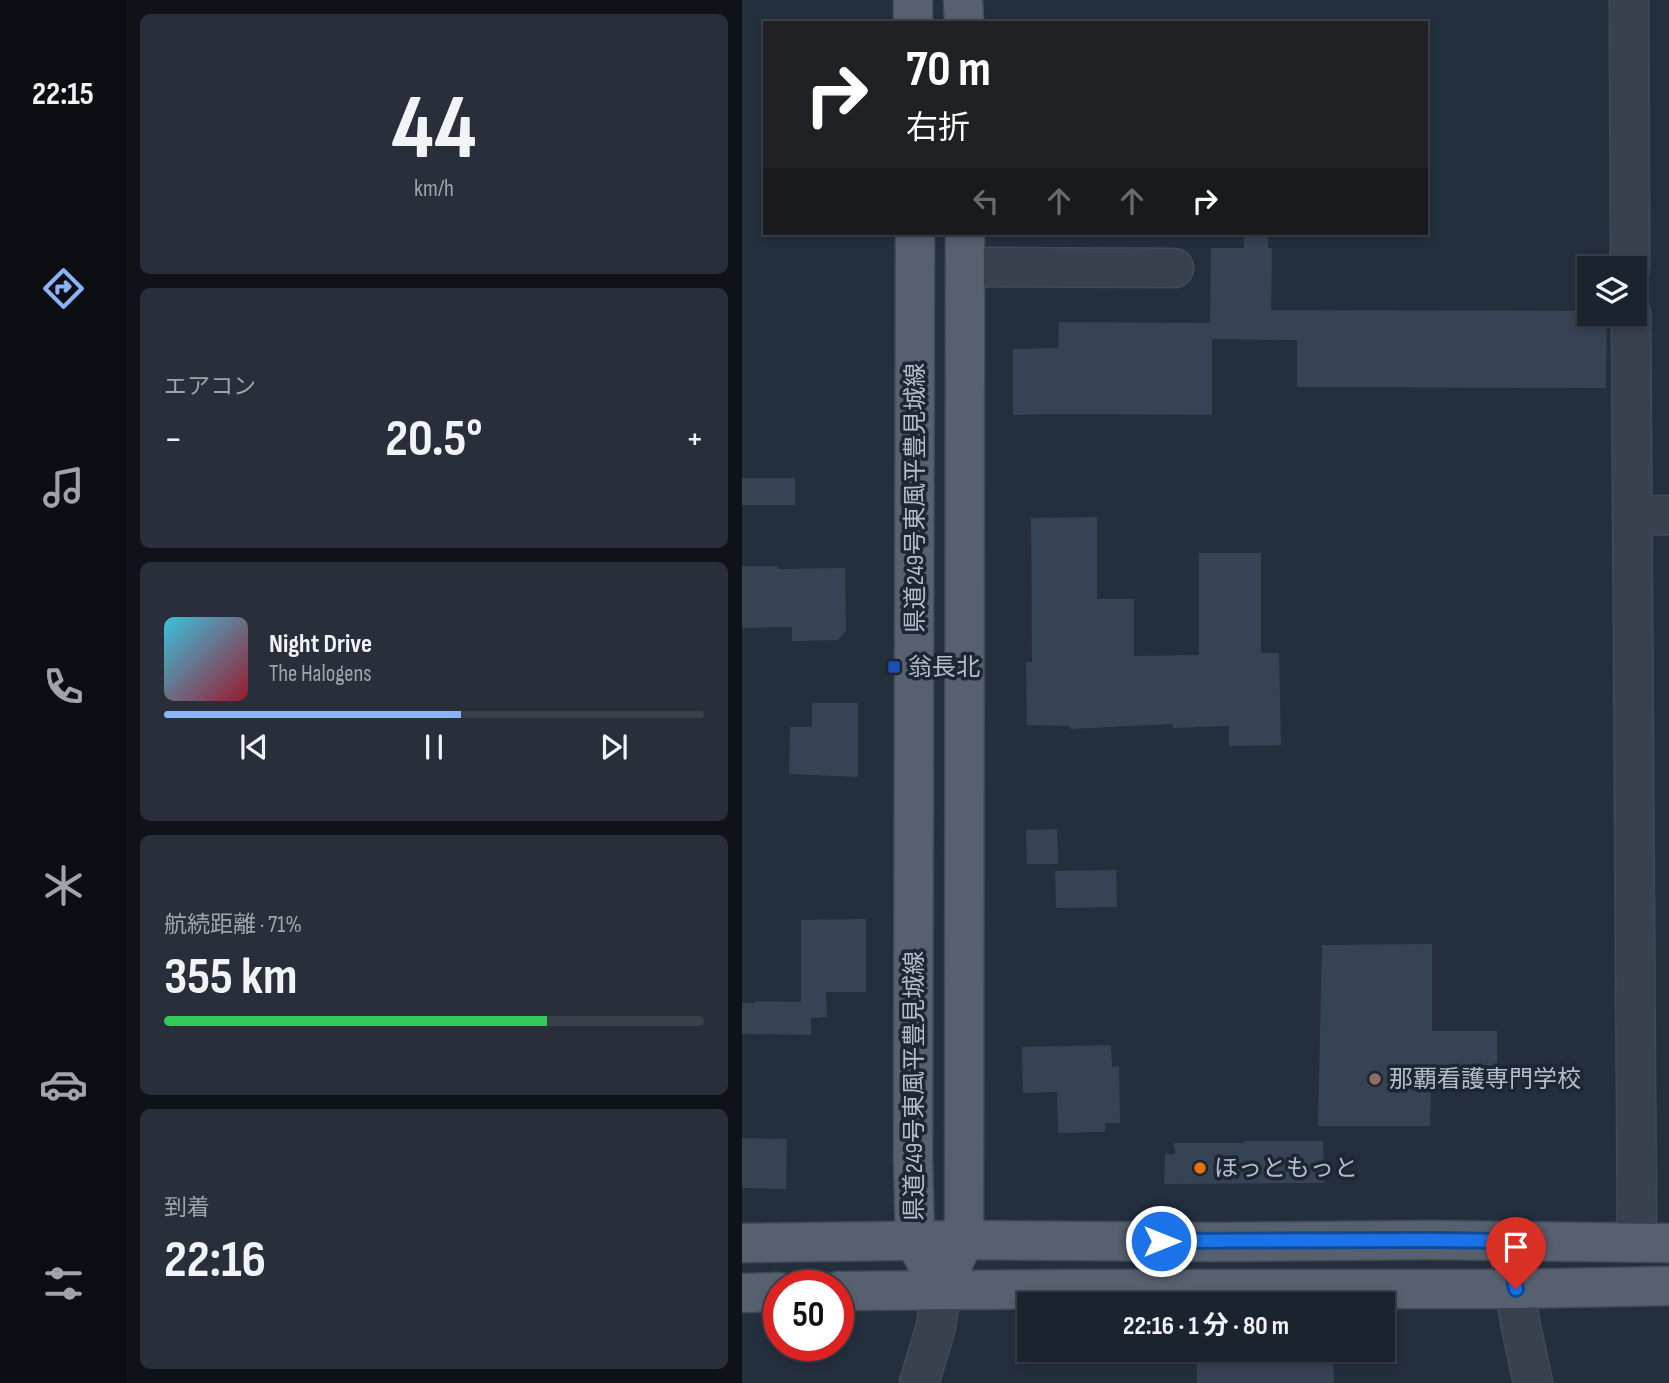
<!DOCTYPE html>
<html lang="ja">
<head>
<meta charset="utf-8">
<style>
  body { margin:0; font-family:"Sofia Sans Condensed","Noto Sans JP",sans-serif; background:#282f3a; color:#f1f3f6; height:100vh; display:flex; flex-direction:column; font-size:26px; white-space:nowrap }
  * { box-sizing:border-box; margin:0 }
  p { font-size:23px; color:#a0a4aa }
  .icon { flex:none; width:38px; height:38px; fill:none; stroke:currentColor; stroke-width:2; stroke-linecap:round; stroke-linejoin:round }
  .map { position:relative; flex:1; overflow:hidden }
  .details { display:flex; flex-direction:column; gap:14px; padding:14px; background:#0f1319; width:616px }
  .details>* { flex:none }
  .guide { position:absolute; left:21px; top:21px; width:665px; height:214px; border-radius:0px; box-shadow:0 4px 10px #0003,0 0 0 2px #39404a; background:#202124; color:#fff; overflow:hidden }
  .fabs { position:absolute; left:835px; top:256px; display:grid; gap:14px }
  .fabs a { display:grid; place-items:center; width:70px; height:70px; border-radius:0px; background:#1b232e; box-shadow:0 4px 10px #0003,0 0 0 2px #39404a; font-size:35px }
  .speed { position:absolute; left:21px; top:1270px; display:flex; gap:14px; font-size:35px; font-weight:700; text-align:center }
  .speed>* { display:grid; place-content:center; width:91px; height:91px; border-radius:50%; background:#1b232e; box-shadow:0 4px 10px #0003,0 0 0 2px #39404a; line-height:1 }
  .speed .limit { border:10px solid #d22; background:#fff; color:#111 }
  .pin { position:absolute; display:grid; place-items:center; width:60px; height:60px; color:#fff; margin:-72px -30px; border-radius:50% 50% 50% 0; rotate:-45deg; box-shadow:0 0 7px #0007 }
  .pin .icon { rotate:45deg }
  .me { position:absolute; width:77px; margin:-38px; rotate:90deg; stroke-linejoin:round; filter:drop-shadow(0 0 5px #0008) }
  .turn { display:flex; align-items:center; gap:24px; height:147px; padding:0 28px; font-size:32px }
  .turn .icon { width:91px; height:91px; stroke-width:2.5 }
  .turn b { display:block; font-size:49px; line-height:60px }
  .lanes { display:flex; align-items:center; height:66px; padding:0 28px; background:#0003; justify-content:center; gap:35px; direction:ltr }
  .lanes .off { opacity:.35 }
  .big { font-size:52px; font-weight:700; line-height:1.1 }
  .details .card { flex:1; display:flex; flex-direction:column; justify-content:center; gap:10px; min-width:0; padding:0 24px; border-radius:10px; background:#282f3a }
  .details .dial { align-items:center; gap:0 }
  .dial b { font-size:91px; line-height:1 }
  .song { display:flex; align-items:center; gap:21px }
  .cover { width:84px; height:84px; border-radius:10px; background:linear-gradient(135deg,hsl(190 70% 55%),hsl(350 70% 35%)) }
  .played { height:7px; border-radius:4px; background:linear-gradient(90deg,#8ab4f8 55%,#39404a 55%) }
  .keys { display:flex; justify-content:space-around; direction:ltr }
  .heat { display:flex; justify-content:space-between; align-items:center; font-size:38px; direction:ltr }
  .charge { height:10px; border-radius:5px; background:linear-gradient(90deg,#34c759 71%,#39404a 0) }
  .trip { position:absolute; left:275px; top:1292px; width:378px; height:70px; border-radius:0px; background:#1b232e; box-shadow:0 4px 10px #0003,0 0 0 2px #39404a; font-weight:700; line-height:70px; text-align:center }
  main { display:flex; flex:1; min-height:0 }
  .tabs { display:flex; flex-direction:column; width:126px; justify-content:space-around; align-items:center; background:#0b0e12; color:#a0a4aa }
  .tabs .icon { width:49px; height:49px }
  .tabs .current { color:#8ab4f8 }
  .tabs b { font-size:32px; color:#f1f3f6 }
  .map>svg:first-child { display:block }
  .building { fill:#364354 }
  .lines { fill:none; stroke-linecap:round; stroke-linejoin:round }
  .minor-casing { stroke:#414a57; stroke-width:41 }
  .major-casing { stroke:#414a57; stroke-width:41 }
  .minor { stroke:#38414e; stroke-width:38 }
  .major { stroke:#56606e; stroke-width:38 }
  .route-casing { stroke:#114b97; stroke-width:18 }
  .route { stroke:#1a73e8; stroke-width:12 }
  .transit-dot { fill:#1a4fb4; stroke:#1d2633; stroke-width:2.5 }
  .education-dot { fill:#8d6e63; stroke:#1d2633; stroke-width:2.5 }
  .food-dot { fill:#e8710a; stroke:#1d2633; stroke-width:2.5 }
  .labels { text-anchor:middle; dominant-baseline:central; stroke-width:7; stroke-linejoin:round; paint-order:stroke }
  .street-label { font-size:24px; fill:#b4bcc9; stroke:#1d2633 }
  .poi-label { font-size:24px; fill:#b4bcc9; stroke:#1d2633; text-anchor:start }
</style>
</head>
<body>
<main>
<nav class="tabs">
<b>22:15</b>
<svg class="icon current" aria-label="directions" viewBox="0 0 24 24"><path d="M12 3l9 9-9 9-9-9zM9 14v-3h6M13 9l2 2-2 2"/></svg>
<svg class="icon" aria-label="music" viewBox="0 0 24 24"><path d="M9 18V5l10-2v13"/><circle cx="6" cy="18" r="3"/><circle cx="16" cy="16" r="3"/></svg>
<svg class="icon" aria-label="phone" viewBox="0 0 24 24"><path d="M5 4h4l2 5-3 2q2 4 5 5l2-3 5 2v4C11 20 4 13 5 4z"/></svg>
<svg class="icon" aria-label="climate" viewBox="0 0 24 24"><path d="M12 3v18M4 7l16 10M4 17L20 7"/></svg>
<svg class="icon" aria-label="car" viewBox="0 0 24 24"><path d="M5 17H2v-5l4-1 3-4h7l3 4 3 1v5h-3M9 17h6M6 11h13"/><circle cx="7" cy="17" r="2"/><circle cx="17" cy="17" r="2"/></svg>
<svg class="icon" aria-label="filters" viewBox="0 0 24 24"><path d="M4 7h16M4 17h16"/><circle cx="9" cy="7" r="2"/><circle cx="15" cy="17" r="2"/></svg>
</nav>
<section class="details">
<div class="card dial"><b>44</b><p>km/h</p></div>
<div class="card"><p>エアコン</p>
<div class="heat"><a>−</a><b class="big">20.5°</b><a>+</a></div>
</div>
<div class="card">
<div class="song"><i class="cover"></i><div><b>Night Drive</b><p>The Halogens</p></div></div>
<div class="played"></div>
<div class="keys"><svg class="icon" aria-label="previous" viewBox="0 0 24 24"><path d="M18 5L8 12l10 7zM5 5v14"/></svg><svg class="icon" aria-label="pause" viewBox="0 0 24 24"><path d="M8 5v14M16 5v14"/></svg><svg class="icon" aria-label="next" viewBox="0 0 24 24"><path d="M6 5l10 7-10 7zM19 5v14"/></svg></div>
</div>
<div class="card"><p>航続距離 · 71%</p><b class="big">355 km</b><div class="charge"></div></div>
<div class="card"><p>到着</p><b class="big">22:16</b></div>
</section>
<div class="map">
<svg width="927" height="1383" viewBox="0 0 927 1383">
  <rect width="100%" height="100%" fill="#242f3e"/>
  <g class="building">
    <polygon points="502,233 526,233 526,248 530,248 529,310 847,311 847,313 865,313 864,388 555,387 555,340 470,339 470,415 316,414 271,415 271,349 316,348 317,322 468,323 469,248 502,248"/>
    <rect x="0" y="478" width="53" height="27"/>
    <polygon points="355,517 355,599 392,599 392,656 457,655 457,553 519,553 519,653 537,653 539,745 487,746 487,726 431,728 431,724 328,729 328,726 285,725 284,662 290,662 289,518"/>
    <polygon points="0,566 36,566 36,569 103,568 104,631 96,640 50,641 50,627 0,628"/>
    <polygon points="70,703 116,703 116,777 47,774 48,727 70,727"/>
    <polygon points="315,829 316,864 285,864 284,830"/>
    <polygon points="374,870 375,907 314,908 313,871"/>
    <polygon points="124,919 124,992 84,992 85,1017 69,1018 69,1035 0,1034 0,1003 13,1003 13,1001 59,1002 59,920"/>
    <polygon points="690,944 690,1031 755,1031 755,1087 689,1087 688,1126 576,1126 580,945"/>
    <polygon points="369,1045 370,1067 377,1066 378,1123 363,1123 363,1132 316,1133 315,1092 281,1093 280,1047"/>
    <polygon points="0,1138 45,1139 44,1189 0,1188"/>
    <polygon points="502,1141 581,1141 582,1183 422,1184 423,1154 433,1154 432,1143 502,1143"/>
    <polygon points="454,1349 591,1349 592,1383 455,1383"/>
  </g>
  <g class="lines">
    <defs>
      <g id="minor">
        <polyline points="887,0 888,268"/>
        <polyline points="223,267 432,268"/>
        <polyline points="889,313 895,1242"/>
        <polyline points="890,516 927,515"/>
        <polyline points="766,1241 778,1322 791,1383"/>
        <polyline points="177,1383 194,1327 199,1290"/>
      </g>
      <g id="major">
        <polyline points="171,0 171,23"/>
        <polyline points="221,0 222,23"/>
        <polyline points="173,233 171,1160 173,1241 199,1290"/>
        <polyline points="0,1243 222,1240 473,1242 690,1240 927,1243"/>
        <polyline points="199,1290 222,1240 223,233"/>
        <polyline points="96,1291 327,1289 774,1289 927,1286"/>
        <polyline points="0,1293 37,1292"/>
      </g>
    </defs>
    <use href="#minor" class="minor-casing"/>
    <use href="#major" class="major-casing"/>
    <use href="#minor" class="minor"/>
    <use href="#major" class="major"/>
  </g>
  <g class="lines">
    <defs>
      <polyline id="route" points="419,1241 690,1240 765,1241 774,1289"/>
    </defs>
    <use href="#route" class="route-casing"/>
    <use href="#route" class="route"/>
  </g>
  <rect class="transit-dot" x="145" y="660" width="14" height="14" rx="3.5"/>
  <circle class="education-dot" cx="633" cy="1079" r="7"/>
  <circle class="food-dot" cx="458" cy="1168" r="7"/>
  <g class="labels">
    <g class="street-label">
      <text transform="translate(173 498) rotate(-90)">県道249号東風平豊見城線</text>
      <text transform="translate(172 1086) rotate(-90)">県道249号東風平豊見城線</text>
    </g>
    <g class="poi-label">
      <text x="166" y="667">翁長北</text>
      <text x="647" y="1079">那覇看護専門学校</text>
      <text x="472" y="1168">ほっともっと</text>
    </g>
  </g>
</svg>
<div class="fabs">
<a><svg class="icon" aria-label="layers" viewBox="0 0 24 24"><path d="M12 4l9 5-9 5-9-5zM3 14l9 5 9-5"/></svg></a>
</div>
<div class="speed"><div class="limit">50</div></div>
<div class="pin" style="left:774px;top:1289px;background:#d93025"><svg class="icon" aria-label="arrive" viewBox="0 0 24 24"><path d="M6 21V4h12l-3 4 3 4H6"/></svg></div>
<svg class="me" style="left:419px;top:1241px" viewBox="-20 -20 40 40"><circle r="17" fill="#1a73e8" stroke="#fff" stroke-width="3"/><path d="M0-11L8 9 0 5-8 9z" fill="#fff"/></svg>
<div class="trip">22:16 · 1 分 · 80 m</div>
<div class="guide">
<div class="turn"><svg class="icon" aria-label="right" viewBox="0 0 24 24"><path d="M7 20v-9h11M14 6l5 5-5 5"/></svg><div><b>70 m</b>右折</div></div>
<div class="lanes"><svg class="icon off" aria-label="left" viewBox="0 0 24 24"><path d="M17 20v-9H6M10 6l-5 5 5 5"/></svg><svg class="icon off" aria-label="ahead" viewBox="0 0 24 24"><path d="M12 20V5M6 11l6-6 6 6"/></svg><svg class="icon off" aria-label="ahead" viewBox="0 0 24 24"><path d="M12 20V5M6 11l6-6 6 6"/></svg><svg class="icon" aria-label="right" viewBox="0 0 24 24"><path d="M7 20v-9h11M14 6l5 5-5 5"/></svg></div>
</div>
</div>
</main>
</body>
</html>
